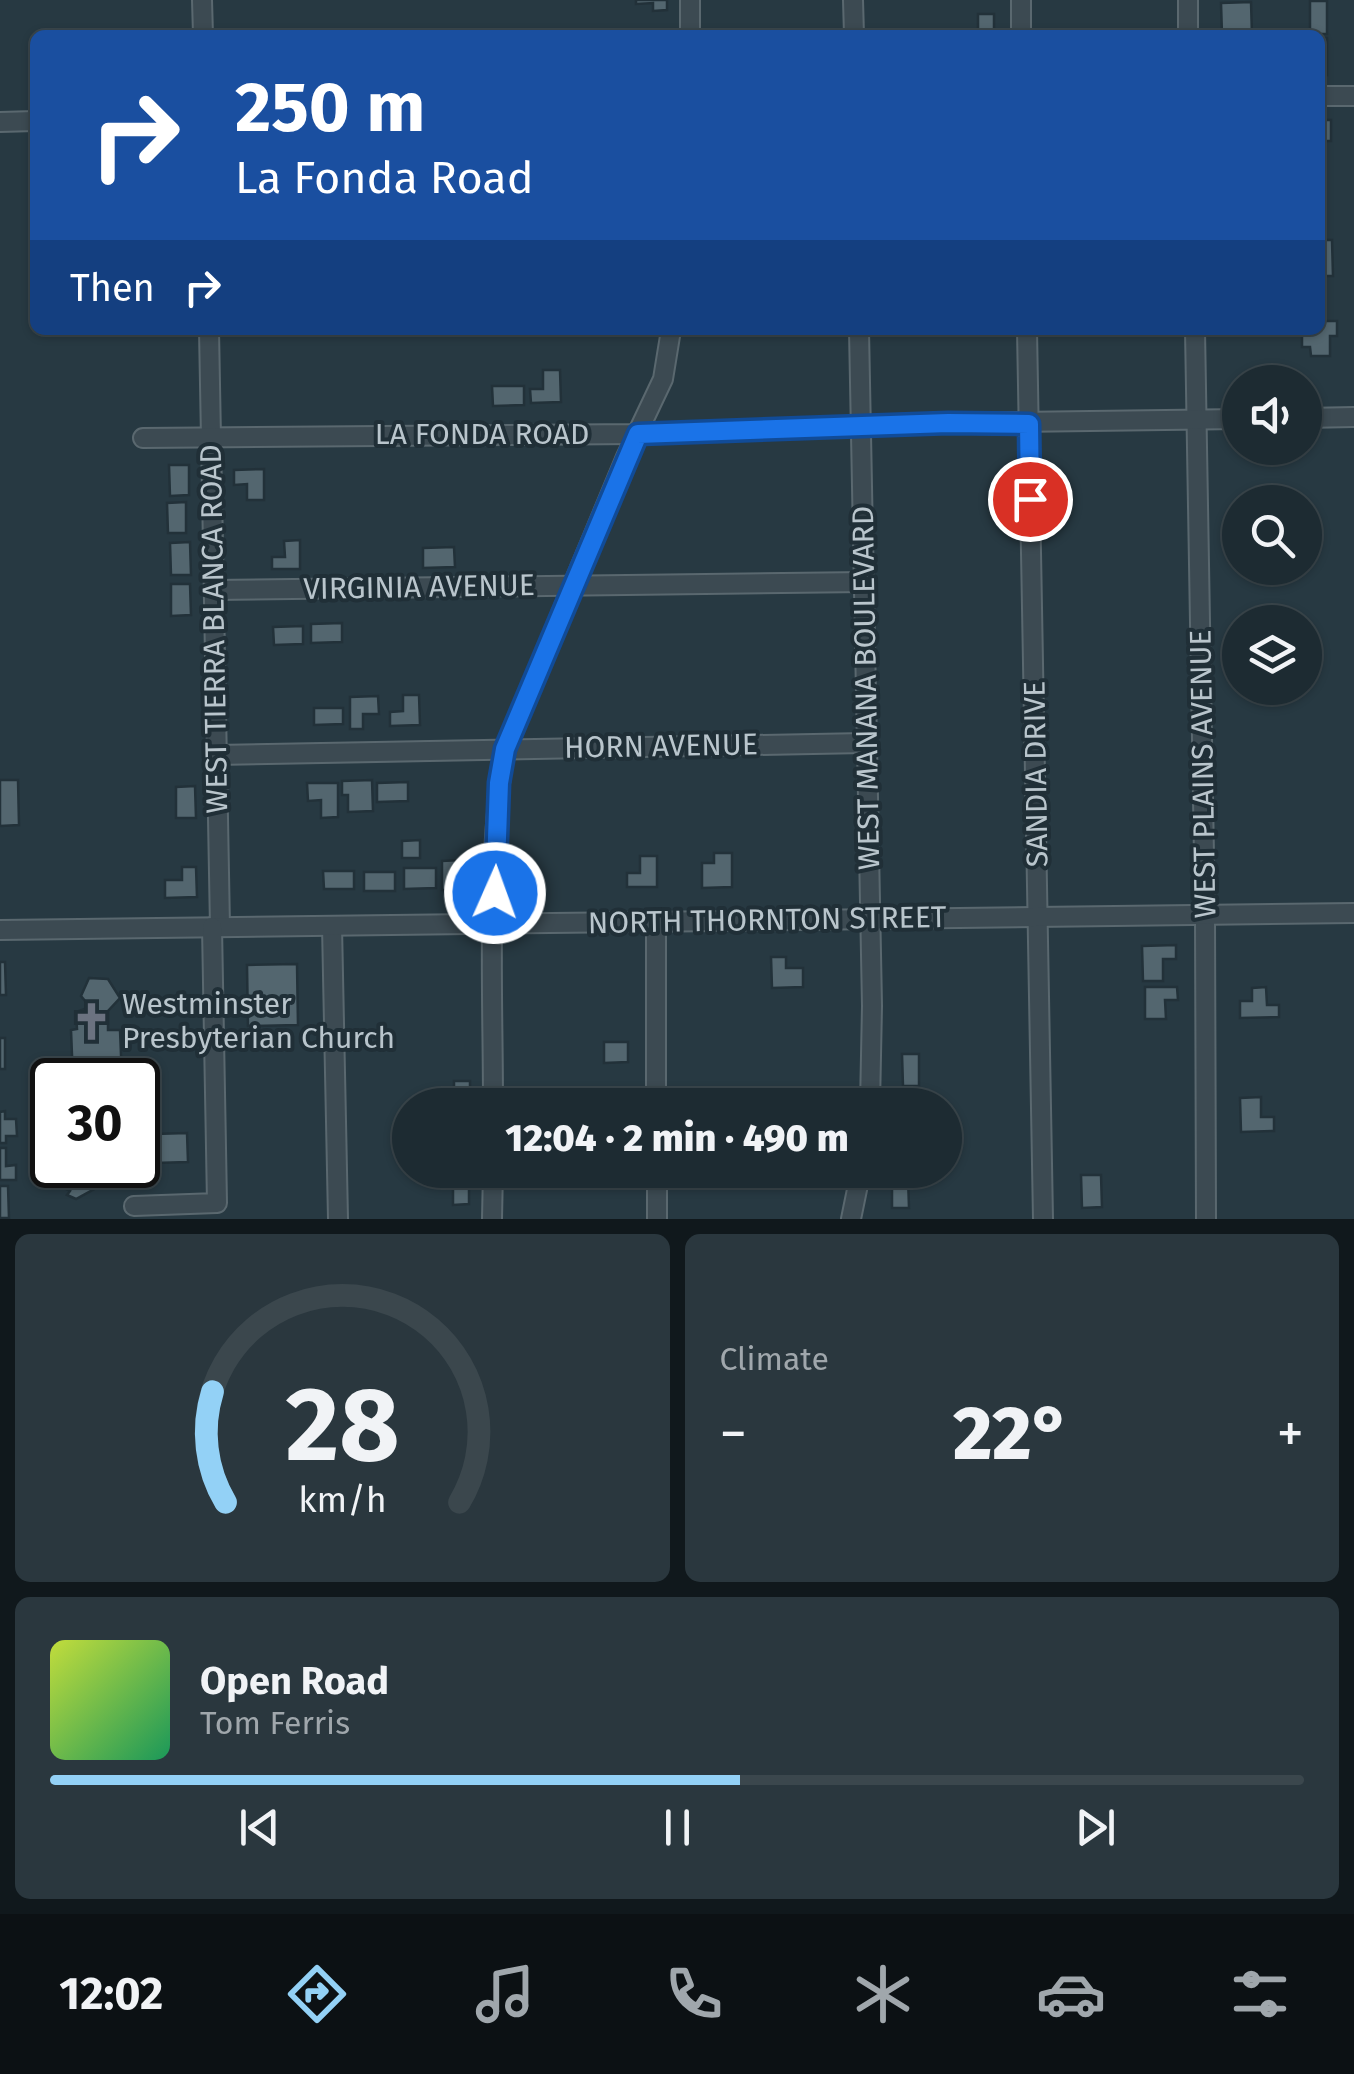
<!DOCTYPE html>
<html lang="en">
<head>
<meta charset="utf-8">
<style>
  body { margin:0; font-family:"Fira Sans",sans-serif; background:#2a373e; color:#f1f3f6; height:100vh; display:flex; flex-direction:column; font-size:38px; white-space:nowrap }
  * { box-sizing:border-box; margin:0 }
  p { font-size:32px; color:#a0a7ac }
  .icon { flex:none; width:55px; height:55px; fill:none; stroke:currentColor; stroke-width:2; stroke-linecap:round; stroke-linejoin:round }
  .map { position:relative; height:1219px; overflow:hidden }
  .drawer { display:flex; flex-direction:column; gap:15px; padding:15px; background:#10181c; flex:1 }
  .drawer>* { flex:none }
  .guide { position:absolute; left:30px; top:30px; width:1295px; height:305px; border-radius:15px; box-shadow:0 2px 8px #0004,0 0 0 2px #3b474d; background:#1a4fa0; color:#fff; overflow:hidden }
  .controls { position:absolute; left:1222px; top:365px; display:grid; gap:20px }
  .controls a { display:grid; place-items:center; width:100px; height:100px; border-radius:50%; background:#1d2b32; box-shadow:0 2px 8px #0004,0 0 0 2px #3b474d; font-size:50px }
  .speed { position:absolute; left:30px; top:1058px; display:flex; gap:20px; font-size:50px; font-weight:700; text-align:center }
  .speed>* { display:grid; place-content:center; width:130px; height:130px; border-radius:50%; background:#1d2b32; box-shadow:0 2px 8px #0004,0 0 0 2px #3b474d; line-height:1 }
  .speed .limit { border:5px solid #111; border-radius:15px; background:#fff; color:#111 }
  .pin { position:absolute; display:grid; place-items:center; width:85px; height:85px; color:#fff; margin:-42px; border:5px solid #fff; border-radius:50%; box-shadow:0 2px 10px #0007 }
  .me { position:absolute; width:110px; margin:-55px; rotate:2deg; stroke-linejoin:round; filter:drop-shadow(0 0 8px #0008) }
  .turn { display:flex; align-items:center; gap:35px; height:210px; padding:0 40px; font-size:45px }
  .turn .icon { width:130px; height:130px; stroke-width:2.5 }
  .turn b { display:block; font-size:70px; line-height:85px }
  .then { display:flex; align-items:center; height:95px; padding:0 40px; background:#0003; gap:20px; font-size:38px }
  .big { font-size:75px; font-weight:800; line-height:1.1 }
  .drawer .card { flex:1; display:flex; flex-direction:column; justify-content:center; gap:15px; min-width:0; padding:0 35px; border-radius:15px; background:#2a373e }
  .drawer .dial { align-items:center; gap:0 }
  .dial svg { height:260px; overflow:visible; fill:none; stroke:#3b474d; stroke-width:7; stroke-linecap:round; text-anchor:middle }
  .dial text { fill:#f1f3f6; stroke:none }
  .song { display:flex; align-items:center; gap:30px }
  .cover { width:120px; height:120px; border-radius:15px; background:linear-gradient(135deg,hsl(70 70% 55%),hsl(150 70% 35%)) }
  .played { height:10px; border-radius:5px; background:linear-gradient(90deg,#93d1f6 55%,#3b474d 55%) }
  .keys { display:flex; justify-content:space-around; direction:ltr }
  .heat { display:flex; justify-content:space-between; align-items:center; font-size:55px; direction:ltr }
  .drawer .tiles { flex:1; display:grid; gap:15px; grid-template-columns:1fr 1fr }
  .card:last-child { grid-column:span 2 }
  .trip { position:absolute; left:392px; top:1088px; width:570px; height:100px; border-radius:50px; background:#1d2b32; box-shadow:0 2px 8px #0004,0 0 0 2px #3b474d; font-weight:800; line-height:100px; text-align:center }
  .tabs { display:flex; height:160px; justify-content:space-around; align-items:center; background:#0c1114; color:#a0a7ac }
  .tabs .icon { width:70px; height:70px }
  .tabs .current { color:#93d1f6 }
  .tabs b { font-size:45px; color:#f1f3f6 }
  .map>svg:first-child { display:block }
  .building { fill:#53666f; stroke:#223139; stroke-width:2.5 }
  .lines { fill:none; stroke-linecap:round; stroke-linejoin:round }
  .minor-casing { stroke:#5a686f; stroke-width:22 }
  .minor { stroke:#3c4a52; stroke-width:18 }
  .route-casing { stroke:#114b97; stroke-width:25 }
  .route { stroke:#1a73e8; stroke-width:18 }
  .labels { text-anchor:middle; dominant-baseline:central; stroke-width:8; stroke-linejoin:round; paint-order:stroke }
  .street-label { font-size:30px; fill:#b9c5cc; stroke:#202f37 }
  .poi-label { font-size:30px; fill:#b9c5cc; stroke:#202f37; text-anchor:start }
</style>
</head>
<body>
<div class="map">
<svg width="1354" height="1219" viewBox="0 0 1354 1219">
  <rect width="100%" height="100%" fill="#273942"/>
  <g class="building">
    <polygon points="636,0 667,0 667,10 653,11 653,3 636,4"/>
    <rect x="1310" y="1" width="17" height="33"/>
    <polygon points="1251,2 1252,35 1222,35 1221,3"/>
    <rect x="978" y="14" width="16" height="21"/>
    <rect x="1320" y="38" width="7" height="37"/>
    <rect x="1320" y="120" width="11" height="21"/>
    <polygon points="1320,240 1332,240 1333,276 1320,276"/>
    <polygon points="1320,321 1337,321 1337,336 1330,336 1330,356 1311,356 1310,347 1302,347 1302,334 1320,330"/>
    <polygon points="543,370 560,370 561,402 531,403 530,389 543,389"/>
    <polygon points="492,386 524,386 524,405 493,406"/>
    <polygon points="169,465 189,465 189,495 170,496"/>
    <polygon points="264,469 264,500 247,500 247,484 234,485 234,470"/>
    <polygon points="186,502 186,533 168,533 167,503"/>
    <polygon points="300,540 300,569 272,569 272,557 285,557 284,541"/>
    <polygon points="190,542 191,575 171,575 170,543"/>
    <polygon points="454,547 455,567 423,568 423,548"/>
    <polygon points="171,584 190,584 191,615 171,616"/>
    <polygon points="342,623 342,642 311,643 311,624"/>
    <polygon points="303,626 303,644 274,645 273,627"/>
    <polygon points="403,695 419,695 420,725 390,726 390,712 403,711"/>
    <polygon points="378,696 379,714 363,714 363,729 350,729 350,697"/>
    <polygon points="314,708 343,708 343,724 314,725"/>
    <polygon points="0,780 18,780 19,825 0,826"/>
    <polygon points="372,780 373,811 348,812 348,795 342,795 342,781"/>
    <polygon points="408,782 408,801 377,802 377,783"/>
    <polygon points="307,783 338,783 338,817 321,818 321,800 308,801"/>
    <polygon points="195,786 196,818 176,818 176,787"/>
    <polygon points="420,840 420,858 402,858 402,841"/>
    <polygon points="714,853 732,853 732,887 702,888 702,863 714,863"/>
    <polygon points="640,856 657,856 657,887 627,887 627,873 640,873"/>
    <polygon points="460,860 461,890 442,890 442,861"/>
    <polygon points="182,867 196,867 197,897 165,898 165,880 182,880"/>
    <polygon points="404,868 436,868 436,888 404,889"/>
    <polygon points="323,871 354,871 354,889 324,889"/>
    <rect x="364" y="872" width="31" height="19"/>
    <polygon points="1176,945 1176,959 1163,959 1163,981 1143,981 1142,946"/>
    <polygon points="771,957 786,957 786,968 803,968 803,987 772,988"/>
    <polygon points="0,962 5,962 6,995 0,995"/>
    <polygon points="297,964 298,1025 248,1026 247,965"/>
    <polygon points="89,978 108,979 120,998 108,1011 108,1030 120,1030 122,1079 73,1080 71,1030 77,1029 76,1012 90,1007 81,996"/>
    <polygon points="1145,987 1177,987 1178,1000 1165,1000 1166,1019 1145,1019"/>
    <polygon points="1266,987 1267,1005 1279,1005 1279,1017 1240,1018 1240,1001 1252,1001 1252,988"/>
    <rect x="0" y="1038" width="5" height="31"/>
    <polygon points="604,1042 628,1042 628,1062 604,1063"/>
    <polygon points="902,1054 919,1054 919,1086 903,1086"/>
    <rect x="454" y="1081" width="16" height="24"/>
    <polygon points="1261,1097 1261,1117 1274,1117 1274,1131 1241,1132 1240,1098"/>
    <polygon points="5,1111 5,1119 16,1119 17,1136 6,1136 6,1143 0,1143 0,1112"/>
    <polygon points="138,1132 146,1132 147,1161 138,1162"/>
    <polygon points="187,1133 188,1162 155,1163 154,1134"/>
    <polygon points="0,1148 6,1148 6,1166 16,1165 16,1180 0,1180"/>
    <polygon points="69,1165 100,1165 101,1175 96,1188 76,1199 67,1195 70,1191 58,1185"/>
    <polygon points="453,1170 469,1170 469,1204 453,1205"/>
    <polygon points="1081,1175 1101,1175 1102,1207 1082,1208"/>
    <polygon points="892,1177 908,1177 909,1208 892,1208"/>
    <polygon points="0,1186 8,1186 9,1218 0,1218"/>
  </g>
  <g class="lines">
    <defs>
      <g id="minor">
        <polyline points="202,0 203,35"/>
        <polyline points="690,0 690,35"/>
        <polyline points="853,0 854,35"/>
        <polyline points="1021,0 1021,35"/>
        <polyline points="1188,0 1188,35"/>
        <polyline points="1320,96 1354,96"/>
        <polyline points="0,122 35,121"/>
        <polyline points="209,330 220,927"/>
        <polyline points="859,330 872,1006 870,1105"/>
        <polyline points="1027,330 1043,1219"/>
        <polyline points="1195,330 1205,915 1206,1219"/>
        <polyline points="1305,418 1354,417"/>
        <polyline points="143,438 637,434 948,423 1240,419"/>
        <polyline points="213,590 865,582"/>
        <polyline points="216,755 865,743"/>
        <polyline points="656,922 656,1105"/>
        <polyline points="332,926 338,1219"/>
        <polyline points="0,930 1354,913"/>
        <path d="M493 1105C493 992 486 860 505 749L626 457 663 379 671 330"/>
        <polyline points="657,1170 657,1219"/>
        <polyline points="134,1206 217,1203 212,927"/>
        <polyline points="492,1219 493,1170"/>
        <polyline points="851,1219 861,1170"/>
      </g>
    </defs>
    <use href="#minor" class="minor-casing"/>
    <use href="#minor" class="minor"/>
  </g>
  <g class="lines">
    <defs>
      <polyline id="route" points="495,893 499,783 505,749 638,434 948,423 1029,424 1030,499"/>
    </defs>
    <use href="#route" class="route-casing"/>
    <use href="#route" class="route"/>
  </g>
  <defs>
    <symbol id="church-bare" viewBox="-9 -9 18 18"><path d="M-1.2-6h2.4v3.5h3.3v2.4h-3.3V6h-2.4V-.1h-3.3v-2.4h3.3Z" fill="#6b7280" stroke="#202f37" stroke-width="2.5" paint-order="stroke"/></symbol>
  </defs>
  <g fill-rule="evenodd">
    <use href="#church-bare" x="64" y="994" width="55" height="55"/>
  </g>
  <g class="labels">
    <g class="street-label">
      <text x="482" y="434">LA FONDA ROAD</text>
      <text transform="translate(419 587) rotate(-1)">VIRGINIA AVENUE</text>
      <text transform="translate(214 629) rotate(-91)">WEST TIERRA BLANCA ROAD</text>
      <text transform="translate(866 688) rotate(-91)">WEST MANANA BOULEVARD</text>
      <text transform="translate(661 746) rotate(-1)">HORN AVENUE</text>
      <text transform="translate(1036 774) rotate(-91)">SANDIA DRIVE</text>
      <text transform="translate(1203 774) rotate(-91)">WEST PLAINS AVENUE</text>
      <text transform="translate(767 920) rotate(-1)">NORTH THORNTON STREET</text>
    </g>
    <g class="poi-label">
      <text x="122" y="1004">Westminster<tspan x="122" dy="34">Presbyterian Church</tspan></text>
    </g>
  </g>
</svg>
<div class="controls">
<a><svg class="icon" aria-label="sound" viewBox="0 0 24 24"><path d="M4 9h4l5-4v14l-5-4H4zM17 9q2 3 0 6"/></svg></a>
<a><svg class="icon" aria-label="search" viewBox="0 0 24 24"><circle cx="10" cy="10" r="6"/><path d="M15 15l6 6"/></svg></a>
<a><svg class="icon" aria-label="layers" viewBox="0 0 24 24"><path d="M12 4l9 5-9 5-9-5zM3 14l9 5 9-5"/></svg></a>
</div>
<div class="speed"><div class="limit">30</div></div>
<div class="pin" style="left:1030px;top:499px;background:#d93025"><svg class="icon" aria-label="arrive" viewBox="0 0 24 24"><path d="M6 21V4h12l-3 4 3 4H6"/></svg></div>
<svg class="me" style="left:495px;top:893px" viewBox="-20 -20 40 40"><circle r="17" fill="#1a73e8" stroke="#fff" stroke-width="3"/><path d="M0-11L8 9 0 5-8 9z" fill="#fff"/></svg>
<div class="trip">12:04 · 2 min · 490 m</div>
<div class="guide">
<div class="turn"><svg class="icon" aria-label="right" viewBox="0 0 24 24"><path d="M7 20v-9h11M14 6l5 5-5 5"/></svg><div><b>250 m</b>La Fonda Road</div></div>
<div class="then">Then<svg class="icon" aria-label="right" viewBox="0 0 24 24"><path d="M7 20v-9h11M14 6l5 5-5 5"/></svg></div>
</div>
</div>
<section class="drawer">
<div class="tiles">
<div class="card dial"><svg viewBox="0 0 100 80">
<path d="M14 69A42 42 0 1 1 86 69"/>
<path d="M14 69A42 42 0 0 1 10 35" stroke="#93d1f6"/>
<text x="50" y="56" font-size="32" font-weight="700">28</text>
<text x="50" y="72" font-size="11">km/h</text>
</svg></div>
<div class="card"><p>Climate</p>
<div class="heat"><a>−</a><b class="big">22°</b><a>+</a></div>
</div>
<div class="card">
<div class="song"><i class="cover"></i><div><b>Open Road</b><p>Tom Ferris</p></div></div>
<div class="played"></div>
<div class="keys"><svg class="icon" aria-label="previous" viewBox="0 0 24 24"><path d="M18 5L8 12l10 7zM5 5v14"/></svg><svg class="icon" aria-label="pause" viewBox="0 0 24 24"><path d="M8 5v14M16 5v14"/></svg><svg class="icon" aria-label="next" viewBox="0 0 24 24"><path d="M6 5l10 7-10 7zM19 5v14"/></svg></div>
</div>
</div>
</section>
<nav class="tabs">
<b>12:02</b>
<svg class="icon current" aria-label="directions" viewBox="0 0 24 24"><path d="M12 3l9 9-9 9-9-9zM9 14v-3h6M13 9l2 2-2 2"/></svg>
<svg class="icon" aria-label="music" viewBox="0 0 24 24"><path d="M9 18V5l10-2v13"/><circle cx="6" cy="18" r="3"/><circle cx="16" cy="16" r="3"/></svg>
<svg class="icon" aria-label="phone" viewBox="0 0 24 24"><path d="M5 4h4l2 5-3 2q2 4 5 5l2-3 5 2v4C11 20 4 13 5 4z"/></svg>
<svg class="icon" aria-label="climate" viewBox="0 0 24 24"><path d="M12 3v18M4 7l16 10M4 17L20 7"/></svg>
<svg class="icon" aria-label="car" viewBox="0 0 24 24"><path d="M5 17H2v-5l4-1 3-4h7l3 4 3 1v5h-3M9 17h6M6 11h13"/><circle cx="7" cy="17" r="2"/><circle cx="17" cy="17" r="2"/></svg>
<svg class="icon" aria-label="filters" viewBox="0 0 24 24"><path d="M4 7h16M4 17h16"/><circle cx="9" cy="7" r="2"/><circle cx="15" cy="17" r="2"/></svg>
</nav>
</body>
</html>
